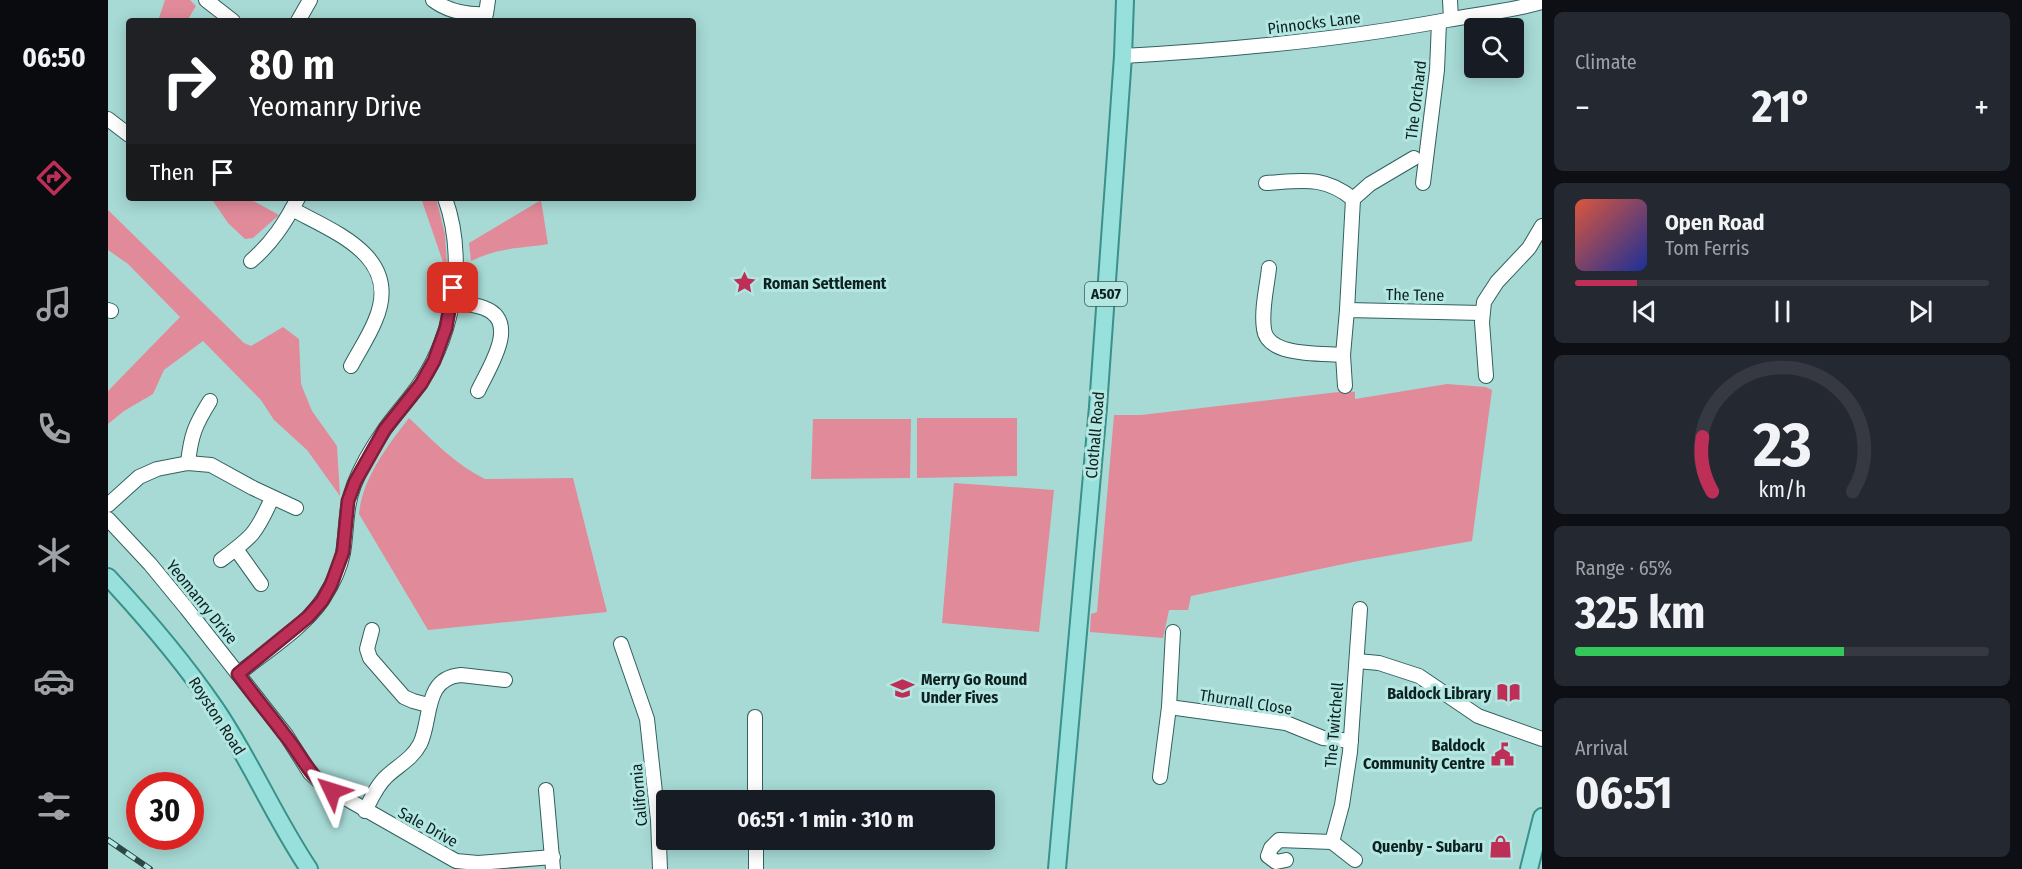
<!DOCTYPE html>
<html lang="en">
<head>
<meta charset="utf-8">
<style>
  body { margin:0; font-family:"Fira Sans Condensed",sans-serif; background:#242831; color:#f1f3f6; height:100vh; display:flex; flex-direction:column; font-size:22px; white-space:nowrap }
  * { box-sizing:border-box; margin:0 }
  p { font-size:20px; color:#9ea1a6 }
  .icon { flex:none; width:33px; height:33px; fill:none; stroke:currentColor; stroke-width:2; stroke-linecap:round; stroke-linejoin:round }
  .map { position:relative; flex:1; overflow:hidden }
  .side { display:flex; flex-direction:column; gap:12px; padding:12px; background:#0d0f14; width:480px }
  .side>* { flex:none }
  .hud { position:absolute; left:18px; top:18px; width:570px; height:183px; border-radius:6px; box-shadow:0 3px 15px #0003; background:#202124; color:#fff; overflow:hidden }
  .buttons { position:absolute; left:1356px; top:18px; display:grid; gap:12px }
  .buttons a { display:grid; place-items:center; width:60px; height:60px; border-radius:6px; background:#171b24; box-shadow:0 3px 15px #0003; font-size:30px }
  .speed { position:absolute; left:18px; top:772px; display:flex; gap:12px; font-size:30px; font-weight:700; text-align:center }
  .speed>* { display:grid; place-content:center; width:78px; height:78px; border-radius:50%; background:#171b24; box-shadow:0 3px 15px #0003; line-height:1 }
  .speed .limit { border:9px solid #d22; background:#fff; color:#111 }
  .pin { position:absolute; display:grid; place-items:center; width:51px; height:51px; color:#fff; margin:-26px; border-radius:12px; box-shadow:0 3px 9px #0006 }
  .me { position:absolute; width:66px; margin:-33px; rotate:311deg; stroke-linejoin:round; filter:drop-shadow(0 0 4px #0008) }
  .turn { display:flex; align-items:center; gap:21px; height:126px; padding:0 24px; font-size:27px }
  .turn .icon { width:78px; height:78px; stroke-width:2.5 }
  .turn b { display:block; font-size:42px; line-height:51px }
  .then { display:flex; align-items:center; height:57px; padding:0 24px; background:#0003; gap:12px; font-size:22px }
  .big { font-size:45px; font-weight:700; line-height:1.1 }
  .side .tile { flex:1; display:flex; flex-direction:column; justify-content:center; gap:9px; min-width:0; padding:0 21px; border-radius:9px; background:#242831 }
  .side .dial { align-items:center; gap:0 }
  .dial svg { height:156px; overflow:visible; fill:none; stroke:#363941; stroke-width:7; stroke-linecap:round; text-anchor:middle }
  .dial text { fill:#f1f3f6; stroke:none }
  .song { display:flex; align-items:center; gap:18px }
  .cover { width:72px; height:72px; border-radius:9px; background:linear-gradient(135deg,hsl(10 70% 55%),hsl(230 70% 35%)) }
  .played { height:6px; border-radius:3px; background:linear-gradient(90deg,#be2f58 15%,#363941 15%) }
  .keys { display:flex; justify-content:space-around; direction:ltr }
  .heat { display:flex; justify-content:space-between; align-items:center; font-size:33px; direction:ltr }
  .charge { height:9px; border-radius:4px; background:linear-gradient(90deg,#34c759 65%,#363941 0) }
  .trip { position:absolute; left:548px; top:790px; width:339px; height:60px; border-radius:6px; background:#171b24; box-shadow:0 3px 15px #0003; font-weight:700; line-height:60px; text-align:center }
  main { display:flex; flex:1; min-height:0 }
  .menu { display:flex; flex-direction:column; width:108px; justify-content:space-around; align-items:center; background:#090b0e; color:#9ea1a6 }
  .menu .icon { width:42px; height:42px }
  .menu .active { color:#be2f58 }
  .menu b { font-size:27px; color:#f1f3f6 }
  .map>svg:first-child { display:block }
  .green { fill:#e18b9a }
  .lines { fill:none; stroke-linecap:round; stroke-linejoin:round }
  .minor-casing { stroke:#31615d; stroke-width:16 }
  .major-casing { stroke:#3a908a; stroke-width:20 }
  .minor { stroke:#fff; stroke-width:14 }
  .major { stroke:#97e0db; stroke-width:16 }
  .rail-casing { stroke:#2d4745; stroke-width:6 }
  .rail { stroke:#b4e7e2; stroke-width:4; stroke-dasharray:11; stroke-linecap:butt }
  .route-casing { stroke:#7c1f39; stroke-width:15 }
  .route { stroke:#be2f58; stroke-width:10 }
  .labels { text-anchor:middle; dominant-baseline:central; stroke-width:6; stroke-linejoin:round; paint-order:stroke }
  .shield { fill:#b4e7e2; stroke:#3f5c5a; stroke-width:1.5 }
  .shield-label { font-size:15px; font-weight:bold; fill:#0d2120 }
  .street-label { font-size:16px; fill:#0d2120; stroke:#b4e7e2 }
  .poi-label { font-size:16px; font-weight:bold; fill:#0d2120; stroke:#b4e7e2; text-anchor:end }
</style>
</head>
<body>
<main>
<nav class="menu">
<b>06:50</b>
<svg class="icon active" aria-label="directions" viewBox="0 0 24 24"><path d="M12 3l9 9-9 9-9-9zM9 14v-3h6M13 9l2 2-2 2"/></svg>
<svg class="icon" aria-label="music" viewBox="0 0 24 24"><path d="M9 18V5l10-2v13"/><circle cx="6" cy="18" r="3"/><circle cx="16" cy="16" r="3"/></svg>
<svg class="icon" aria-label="phone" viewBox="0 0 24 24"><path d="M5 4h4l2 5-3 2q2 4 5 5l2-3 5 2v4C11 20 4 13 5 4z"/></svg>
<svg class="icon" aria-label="climate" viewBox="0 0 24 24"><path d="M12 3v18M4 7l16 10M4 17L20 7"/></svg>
<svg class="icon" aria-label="car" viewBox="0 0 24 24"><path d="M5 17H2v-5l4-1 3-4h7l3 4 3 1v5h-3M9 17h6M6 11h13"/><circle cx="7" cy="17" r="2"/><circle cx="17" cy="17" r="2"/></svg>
<svg class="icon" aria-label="filters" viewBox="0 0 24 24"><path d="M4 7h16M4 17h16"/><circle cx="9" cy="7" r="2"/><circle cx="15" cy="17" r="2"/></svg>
</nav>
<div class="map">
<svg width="1434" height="869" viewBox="0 0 1434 869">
  <rect width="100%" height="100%" fill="#a7dad5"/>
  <g class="green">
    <polygon points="57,0 82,0 88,6 79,21 50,21"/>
    <polygon points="103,198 140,198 171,215 145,238 137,239 120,223"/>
    <polygon points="313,198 328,198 337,234 339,265 336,265"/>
    <path d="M433 200 440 244C409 249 393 247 363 261L361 243Z"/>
    <polygon points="0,210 136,343 143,346 175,327 191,339 193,384 204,411 229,446 232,496 199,450 166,420 153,400 95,341 56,370 45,394 16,411 0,424 0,391 72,317 20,264 0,250"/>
    <polygon points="1339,384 1378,387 1384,390 1364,541 1250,561 1083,596 1080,610 1061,610 1055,638 982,632 983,614 989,612 1006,415 1033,415 1239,391 1247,392 1247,399"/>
    <path d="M301 418C324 440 348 465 377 479L465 478 499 612 320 630 251 514C254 479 280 445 301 418Z"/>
    <polygon points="809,418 909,418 909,476 809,478"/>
    <polygon points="705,419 803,419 802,478 703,479"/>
    <polygon points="846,483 946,490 931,632 834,623"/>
  </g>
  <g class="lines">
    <defs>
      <g id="minor">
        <polyline points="98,0 125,21"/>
        <path d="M325 0C341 12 358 15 378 14L380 0"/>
        <polyline points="1342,0 1343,19"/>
        <polyline points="190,21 202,0"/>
        <path d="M1015 56C1124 50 1232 40 1339 20 1371 14 1403 11 1434 2"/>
        <polyline points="0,119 21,135"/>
        <path d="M1158 183C1193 181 1216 175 1245 199L1239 310"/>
        <polyline points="1315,183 1329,70 1331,22"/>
        <polyline points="1245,199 1262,184 1306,158"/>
        <path d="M184 209C228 233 295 257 267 321 261 336 251 351 243 366"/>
        <path d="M143 261C164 243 177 223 190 198"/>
        <path d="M1161 268C1159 287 1153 310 1156 329 1159 357 1214 353 1235 355"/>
        <path d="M343 303C354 304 366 304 376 308 413 322 380 369 370 391"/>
        <polyline points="0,310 3,311"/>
        <polyline points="1378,376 1374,322 1376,302 1389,282 1421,248 1434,226"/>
        <polyline points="1237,386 1235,355 1239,310 1374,313"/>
        <path d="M80 463C83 435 87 425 102 401"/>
        <polyline points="0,505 31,477 49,469 80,463 103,465 145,488 188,508"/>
        <polyline points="0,519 42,564 79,609 178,735 202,773 216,786 348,861 370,863 445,857"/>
        <polyline points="128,549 153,584"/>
        <path d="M113 560C144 537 148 534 164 498"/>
        <polyline points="264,630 259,649 262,658 296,697 305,701 320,705"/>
        <polyline points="513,644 539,719 550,820 552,869"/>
        <polyline points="1249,661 1271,663 1311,676 1370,716 1434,739"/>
        <path d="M130 674C156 653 197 627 215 599 224 585 232 569 235 553 239 530 237 508 246 485 253 466 265 446 277 429 288 413 302 399 313 382 347 331 358 257 337 198"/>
        <polyline points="1061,707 1178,723 1215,738 1243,741"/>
        <polyline points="647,717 647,801"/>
        <polyline points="1052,777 1061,707 1065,632"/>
        <polyline points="438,790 445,869"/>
        <path d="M257 811C263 799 269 785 279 776 291 765 304 759 312 744 324 720 315 678 353 675L397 680"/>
        <polyline points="648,840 648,869"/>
        <polyline points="1224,842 1234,805 1242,752 1252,609"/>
        <polyline points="1178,860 1168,862 1160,856 1163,848 1171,840 1224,842 1247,860"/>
      </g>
      <g id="major">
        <path d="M0 577C38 618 75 661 107 708 142 759 166 817 201 869"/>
        <polyline points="949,869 990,407 1015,56 1017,0"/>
        <polyline points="1421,869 1434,817"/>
      </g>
    </defs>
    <use href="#minor" class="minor-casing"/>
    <use href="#major" class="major-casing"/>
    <use href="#minor" class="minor"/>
    <use href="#major" class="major"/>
    <defs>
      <polyline id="rail" points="0,840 42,869"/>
    </defs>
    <use href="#rail" class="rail-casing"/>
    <use href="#rail" class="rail"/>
  </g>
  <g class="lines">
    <defs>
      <path id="route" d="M224 791C201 777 193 754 176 734 161 714 145 695 130 674L200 617 214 601 223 585 235 552 240 501 247 482 277 429 313 384 326 361 338 328 345 288"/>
    </defs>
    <use href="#route" class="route-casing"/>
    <use href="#route" class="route"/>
  </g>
  <defs>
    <symbol id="sight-bare" viewBox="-9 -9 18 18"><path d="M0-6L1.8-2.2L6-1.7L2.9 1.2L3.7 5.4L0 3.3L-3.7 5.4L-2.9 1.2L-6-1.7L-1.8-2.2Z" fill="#be2f58" stroke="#b4e7e2" stroke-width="2.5" paint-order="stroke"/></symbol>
    <symbol id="school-bare" viewBox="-9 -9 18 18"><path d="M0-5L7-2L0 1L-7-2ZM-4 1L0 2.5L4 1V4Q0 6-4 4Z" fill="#be2f58" stroke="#b4e7e2" stroke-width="2.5" paint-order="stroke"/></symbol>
    <symbol id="library-bare" viewBox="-9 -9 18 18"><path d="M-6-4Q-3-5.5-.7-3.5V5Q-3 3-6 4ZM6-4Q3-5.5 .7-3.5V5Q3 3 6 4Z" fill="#be2f58" stroke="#b4e7e2" stroke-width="2.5" paint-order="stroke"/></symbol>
    <symbol id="civic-bare" viewBox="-9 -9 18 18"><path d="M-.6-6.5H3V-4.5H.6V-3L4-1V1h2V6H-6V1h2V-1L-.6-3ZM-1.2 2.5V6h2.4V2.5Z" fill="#be2f58" stroke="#b4e7e2" stroke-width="2.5" paint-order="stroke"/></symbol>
    <symbol id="shop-bare" viewBox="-9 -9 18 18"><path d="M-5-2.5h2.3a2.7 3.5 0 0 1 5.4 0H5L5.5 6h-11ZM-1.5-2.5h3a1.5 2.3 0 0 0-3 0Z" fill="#be2f58" stroke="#b4e7e2" stroke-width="2.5" paint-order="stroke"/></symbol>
  </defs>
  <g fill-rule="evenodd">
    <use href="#sight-bare" x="620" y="266" width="33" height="33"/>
    <use href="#school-bare" x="778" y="672" width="33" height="33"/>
    <use href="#library-bare" x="1384" y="676" width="33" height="33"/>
    <use href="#civic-bare" x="1378" y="738" width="33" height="33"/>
    <use href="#shop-bare" x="1376" y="830" width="33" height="33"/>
  </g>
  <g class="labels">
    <rect class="shield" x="977" y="282" width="42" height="24" rx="4.5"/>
    <g class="shield-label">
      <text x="998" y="294">A507</text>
    </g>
    <g class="street-label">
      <text transform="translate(1206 23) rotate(-7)">Pinnocks Lane</text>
      <text transform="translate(1308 100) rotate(-83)">The Orchard</text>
      <text transform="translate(1307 295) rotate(1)">The Tene</text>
      <text transform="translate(987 435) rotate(-85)">Clothall Road</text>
      <text transform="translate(94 602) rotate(51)">Yeomanry Drive</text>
      <text transform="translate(1138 702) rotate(9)">Thurnall Close</text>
      <text transform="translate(109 716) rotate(57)">Royston Road</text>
      <text transform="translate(1226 725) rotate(-85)">The Twitchell</text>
      <text transform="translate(531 795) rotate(-95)">California</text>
      <text transform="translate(320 827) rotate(29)">Sale Drive</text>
    </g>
    <g class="poi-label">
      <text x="655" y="283" text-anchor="start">Roman Settlement</text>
      <text x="813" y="679" text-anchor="start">Merry Go Round<tspan x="813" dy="18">Under Fives</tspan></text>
      <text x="1383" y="693">Baldock Library</text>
      <text x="1377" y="745">Baldock<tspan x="1377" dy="18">Community Centre</tspan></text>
      <text x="1375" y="846">Quenby - Subaru</text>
    </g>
  </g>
</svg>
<div class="buttons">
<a><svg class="icon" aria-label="search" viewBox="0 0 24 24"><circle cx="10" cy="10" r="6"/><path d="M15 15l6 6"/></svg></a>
</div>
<div class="speed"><div class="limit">30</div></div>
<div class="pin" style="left:345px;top:288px;background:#d93025"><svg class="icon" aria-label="arrive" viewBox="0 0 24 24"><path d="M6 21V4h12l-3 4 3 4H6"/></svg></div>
<svg class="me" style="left:224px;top:791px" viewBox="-20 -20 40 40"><path d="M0-17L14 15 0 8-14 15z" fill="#be2f58" stroke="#fff" stroke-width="4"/></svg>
<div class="trip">06:51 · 1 min · 310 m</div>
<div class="hud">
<div class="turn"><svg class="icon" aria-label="right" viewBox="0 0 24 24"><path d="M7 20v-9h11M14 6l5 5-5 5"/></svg><div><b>80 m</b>Yeomanry Drive</div></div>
<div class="then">Then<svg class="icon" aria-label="arrive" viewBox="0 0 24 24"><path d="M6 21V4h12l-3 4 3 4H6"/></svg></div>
</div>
</div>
<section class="side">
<div class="tile"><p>Climate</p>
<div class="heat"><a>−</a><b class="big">21°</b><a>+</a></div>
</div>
<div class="tile">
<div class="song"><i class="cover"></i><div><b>Open Road</b><p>Tom Ferris</p></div></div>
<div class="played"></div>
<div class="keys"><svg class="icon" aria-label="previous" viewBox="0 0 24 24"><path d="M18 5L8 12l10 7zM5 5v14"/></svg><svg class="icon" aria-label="pause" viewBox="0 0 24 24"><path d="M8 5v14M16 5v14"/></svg><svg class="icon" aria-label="next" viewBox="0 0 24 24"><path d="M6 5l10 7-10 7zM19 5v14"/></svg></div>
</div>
<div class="tile dial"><svg viewBox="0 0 100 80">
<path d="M14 69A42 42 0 1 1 86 69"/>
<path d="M14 69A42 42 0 0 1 9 41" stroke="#be2f58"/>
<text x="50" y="56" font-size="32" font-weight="700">23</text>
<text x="50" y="72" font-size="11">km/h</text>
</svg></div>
<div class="tile"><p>Range · 65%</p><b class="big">325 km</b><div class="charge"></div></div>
<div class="tile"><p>Arrival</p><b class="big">06:51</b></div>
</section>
</main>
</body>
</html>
